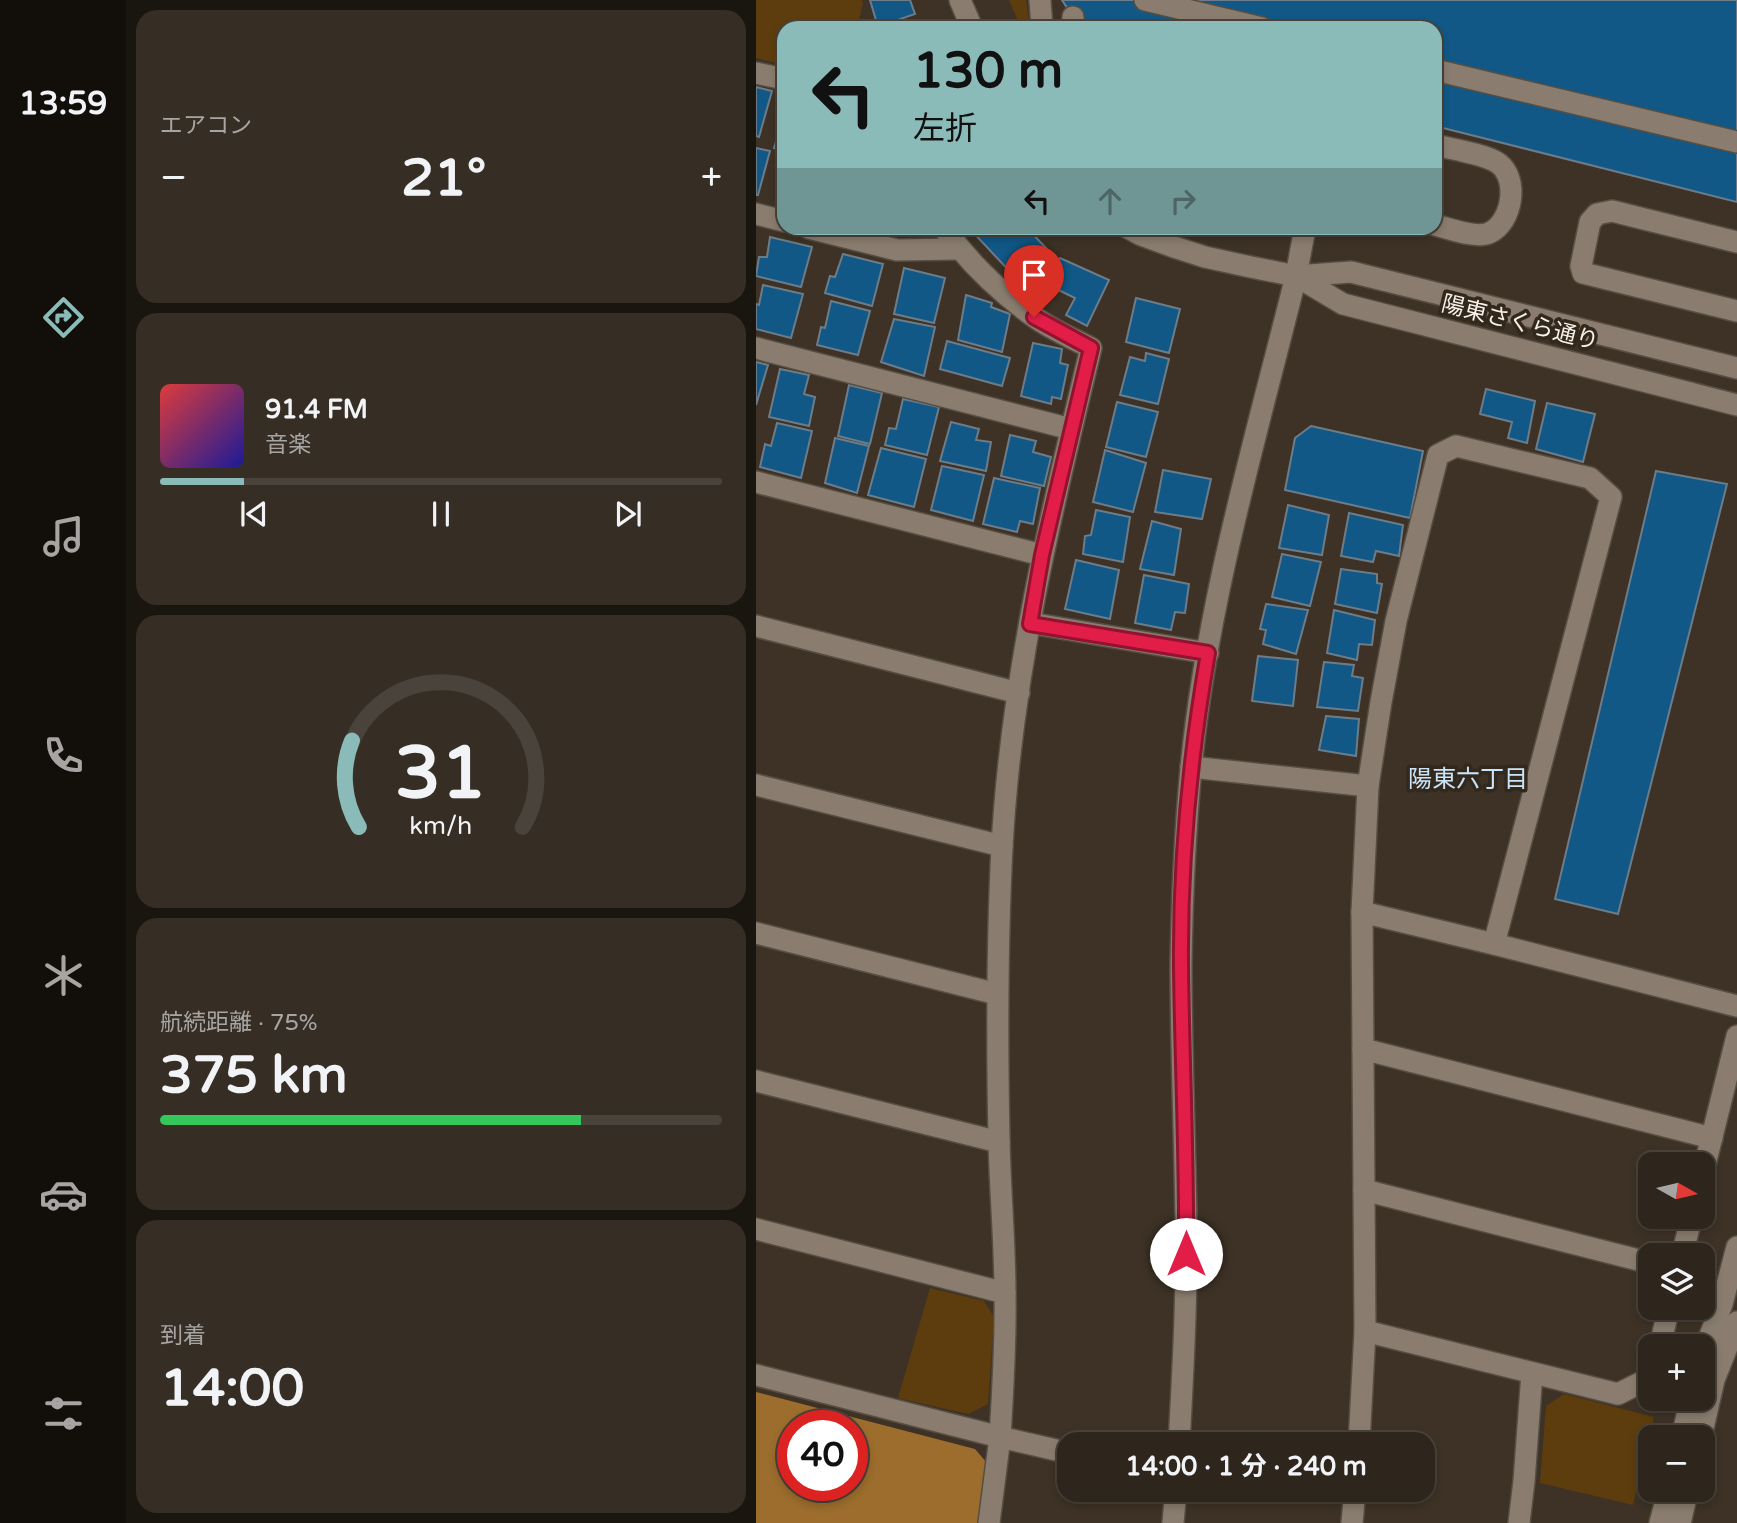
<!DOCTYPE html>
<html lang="ja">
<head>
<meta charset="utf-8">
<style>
  body { margin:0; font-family:"Varela Round","Noto Sans JP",sans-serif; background:#362e25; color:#f1f3f6; height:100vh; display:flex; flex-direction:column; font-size:26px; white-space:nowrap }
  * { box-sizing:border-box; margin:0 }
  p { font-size:23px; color:#a7a5a3 }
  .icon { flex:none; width:38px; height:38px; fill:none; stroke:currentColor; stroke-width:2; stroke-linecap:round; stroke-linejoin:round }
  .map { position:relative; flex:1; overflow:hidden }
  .side { display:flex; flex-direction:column; gap:10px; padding:10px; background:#19150f; width:630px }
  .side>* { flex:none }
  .guide { position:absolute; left:21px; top:21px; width:665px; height:214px; border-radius:21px; box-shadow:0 4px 10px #0003,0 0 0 2px #49433b; background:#8bbbb9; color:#111; overflow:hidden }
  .needle { width:46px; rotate:98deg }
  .buttons { position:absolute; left:882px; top:1152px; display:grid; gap:14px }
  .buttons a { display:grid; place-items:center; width:77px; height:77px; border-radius:14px; background:#2e261c; box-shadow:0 4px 10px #0003,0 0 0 2px #49433b; font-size:35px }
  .speed { position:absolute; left:21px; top:1410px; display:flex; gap:14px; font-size:35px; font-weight:700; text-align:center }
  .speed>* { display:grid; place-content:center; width:91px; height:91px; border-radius:50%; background:#2e261c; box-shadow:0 4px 10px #0003,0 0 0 2px #49433b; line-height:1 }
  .speed .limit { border:10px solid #d22; background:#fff; color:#111 }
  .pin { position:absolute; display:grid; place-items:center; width:60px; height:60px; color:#fff; margin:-72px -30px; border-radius:50% 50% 50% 0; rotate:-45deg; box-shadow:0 0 7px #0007 }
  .pin .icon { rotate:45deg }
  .me { position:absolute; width:77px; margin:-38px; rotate:0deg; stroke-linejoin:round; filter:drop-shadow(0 0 5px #0008) }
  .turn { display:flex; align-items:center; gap:24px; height:147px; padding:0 21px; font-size:32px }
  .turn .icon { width:91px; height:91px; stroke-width:2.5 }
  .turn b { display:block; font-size:49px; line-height:60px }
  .lanes { display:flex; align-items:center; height:66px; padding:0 21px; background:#0003; justify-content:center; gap:35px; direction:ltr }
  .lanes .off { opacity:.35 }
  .big { font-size:52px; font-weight:700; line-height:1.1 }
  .side .widget { flex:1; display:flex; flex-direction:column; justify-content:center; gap:10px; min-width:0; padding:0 24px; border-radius:21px; background:#362e25 }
  .side .dial { align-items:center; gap:0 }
  .dial svg { height:182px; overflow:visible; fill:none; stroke:#49433b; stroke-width:7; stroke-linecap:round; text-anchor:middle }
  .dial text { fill:#f1f3f6; stroke:none }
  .song { display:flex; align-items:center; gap:21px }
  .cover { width:84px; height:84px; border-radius:10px; background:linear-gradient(135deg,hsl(0 70% 55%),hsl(240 70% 35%)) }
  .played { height:7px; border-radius:4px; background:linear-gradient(90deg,#8bbbb9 15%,#49433b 15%) }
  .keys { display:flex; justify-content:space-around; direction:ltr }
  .heat { display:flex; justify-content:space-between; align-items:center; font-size:38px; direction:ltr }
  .charge { height:10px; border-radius:5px; background:linear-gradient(90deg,#34c759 75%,#49433b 0) }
  .trip { position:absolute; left:301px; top:1432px; width:378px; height:70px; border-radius:21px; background:#2e261c; box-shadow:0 4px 10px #0003,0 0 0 2px #49433b; font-weight:700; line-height:70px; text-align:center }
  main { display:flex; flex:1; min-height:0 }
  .dock { display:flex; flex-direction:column; width:126px; justify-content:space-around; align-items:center; background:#120f0b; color:#a7a5a3 }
  .dock .icon { width:49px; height:49px }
  .dock .current { color:#8bbbb9 }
  .dock b { font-size:32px; color:#f1f3f6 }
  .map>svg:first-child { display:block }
  .green { fill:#5d3d0d }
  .water { fill:#9c6d2c; fill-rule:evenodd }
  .building { fill:#115886; stroke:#6d7c89; stroke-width:2 }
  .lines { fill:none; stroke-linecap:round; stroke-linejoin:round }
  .minor-casing { stroke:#574e43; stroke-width:24 }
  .minor { stroke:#8a7d6f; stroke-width:21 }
  .route-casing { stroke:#92132f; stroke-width:18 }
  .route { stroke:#e11d48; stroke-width:12 }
  .labels { text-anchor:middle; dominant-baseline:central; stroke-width:7; stroke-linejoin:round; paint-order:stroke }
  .street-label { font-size:23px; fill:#f8f1e9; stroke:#32281c }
  .neighbourhood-label { font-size:24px; fill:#cae4f9; stroke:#32281c }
</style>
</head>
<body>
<main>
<nav class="dock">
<b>13:59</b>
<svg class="icon current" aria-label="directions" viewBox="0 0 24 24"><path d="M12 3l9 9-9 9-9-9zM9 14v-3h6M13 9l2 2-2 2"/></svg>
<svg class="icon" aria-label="music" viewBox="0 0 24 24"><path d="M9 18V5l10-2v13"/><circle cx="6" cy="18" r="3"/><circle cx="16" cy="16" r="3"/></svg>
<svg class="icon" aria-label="phone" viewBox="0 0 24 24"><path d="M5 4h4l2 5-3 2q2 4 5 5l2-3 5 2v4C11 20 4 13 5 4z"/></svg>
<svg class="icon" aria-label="climate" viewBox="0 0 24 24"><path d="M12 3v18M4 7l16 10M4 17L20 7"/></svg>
<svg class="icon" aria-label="car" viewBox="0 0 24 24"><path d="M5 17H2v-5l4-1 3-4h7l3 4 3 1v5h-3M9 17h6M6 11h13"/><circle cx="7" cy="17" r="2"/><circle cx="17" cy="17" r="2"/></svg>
<svg class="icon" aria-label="filters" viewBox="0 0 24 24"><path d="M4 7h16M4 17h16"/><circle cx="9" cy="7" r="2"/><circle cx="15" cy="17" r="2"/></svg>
</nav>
<section class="side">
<div class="widget"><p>エアコン</p>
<div class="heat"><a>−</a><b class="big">21°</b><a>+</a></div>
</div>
<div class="widget">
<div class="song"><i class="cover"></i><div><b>91.4 FM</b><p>音楽</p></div></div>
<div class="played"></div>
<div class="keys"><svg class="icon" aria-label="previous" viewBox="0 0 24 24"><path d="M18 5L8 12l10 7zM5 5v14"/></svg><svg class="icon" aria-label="pause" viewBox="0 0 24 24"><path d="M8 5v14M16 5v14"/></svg><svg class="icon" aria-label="next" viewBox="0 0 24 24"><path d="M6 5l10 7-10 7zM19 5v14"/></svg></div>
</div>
<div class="widget dial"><svg viewBox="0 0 100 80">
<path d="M14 69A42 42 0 1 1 86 69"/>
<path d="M14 69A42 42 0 0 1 11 31" stroke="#8bbbb9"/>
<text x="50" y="56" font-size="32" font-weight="700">31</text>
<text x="50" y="72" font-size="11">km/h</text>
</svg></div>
<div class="widget"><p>航続距離 · 75%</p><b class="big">375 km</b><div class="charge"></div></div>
<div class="widget"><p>到着</p><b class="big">14:00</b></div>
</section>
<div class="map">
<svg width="981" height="1523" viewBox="0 0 981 1523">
  <rect width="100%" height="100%" fill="#3d3225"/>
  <g class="green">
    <polygon points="0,0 106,0 107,3 101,28 28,28 28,65 0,58"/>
    <polygon points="253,0 270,0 274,28 265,28"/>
    <polygon points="174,1288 228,1301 238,1317 232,1404 212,1414 142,1398"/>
    <polygon points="808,1394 898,1417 877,1505 784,1483 790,1406"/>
  </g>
  <path class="water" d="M0 1392 219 1449 231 1463 224 1523H0ZM37 1426H96V1486H37Z"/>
  <g class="building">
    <polygon points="114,0 154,0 159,14 122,27"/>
    <polygon points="306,0 981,0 981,202 679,126 679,28 331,28 317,17"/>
    <polygon points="0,87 16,91 3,137 0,136"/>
    <polygon points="24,128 28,129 28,151 18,148"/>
    <polygon points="0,148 14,151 2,195 0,195"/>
    <polygon points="117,228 138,228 137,232"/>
    <polygon points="213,228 271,228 290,248 258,276"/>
    <polygon points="14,237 56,247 45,287 0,276 3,257 11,257"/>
    <polygon points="87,254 127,264 116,306 69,293 74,276 79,277"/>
    <polygon points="304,258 353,280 331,326 310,315 319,298 292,285"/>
    <polygon points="148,268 189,278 178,323 138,314"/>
    <polygon points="7,285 47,294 35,338 0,329 0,304 3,305"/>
    <polygon points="210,295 236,303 235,307 254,314 246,352 202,340"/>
    <polygon points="380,298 424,309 413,353 370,342"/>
    <polygon points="75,301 114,311 102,355 61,345 65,327 69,328"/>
    <polygon points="138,319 179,327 168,376 125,362"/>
    <polygon points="191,341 254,358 246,386 184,369"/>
    <polygon points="277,343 306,349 304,363 312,365 305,399 296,397 295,404 265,396"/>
    <polygon points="390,353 413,359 402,404 364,395 374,357 389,361"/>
    <polygon points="0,362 12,365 0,405"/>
    <polygon points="24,369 53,375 48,394 59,397 53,426 13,417"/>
    <polygon points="93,385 126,393 114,444 82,436"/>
    <polygon points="730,389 779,401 771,443 752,438 756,422 724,414"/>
    <polygon points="147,399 183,407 171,455 129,445 133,428 140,429"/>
    <polygon points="361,402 402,412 390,457 350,447"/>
    <polygon points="791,403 839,414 827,462 780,449"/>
    <polygon points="195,422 223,429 220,440 235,442 230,471 184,461"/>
    <polygon points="21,423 56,431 45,478 4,467 9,444 15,446"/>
    <polygon points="555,426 667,451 654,518 529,490 539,438"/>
    <polygon points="254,435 280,441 277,452 295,457 288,486 245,476"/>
    <polygon points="79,438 113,446 101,493 69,483"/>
    <polygon points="125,448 170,459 158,507 112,495"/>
    <polygon points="349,450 390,463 377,512 337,502"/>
    <polygon points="186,466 228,475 217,521 175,510"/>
    <polygon points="407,470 455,479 446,519 399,512"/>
    <polygon points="900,471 971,484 862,914 799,899"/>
    <polygon points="238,478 284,488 277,524 264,521 261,532 227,524"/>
    <polygon points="532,505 573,515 566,555 523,548"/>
    <polygon points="340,510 374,517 367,562 327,554 329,536 335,535"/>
    <polygon points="593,513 647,525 643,556 620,551 617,562 585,556"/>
    <polygon points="396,521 425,529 418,575 384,569"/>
    <polygon points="526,554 565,562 554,606 516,597"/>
    <polygon points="320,560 363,570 354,619 309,609"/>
    <polygon points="585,569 621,574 621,583 626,584 621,613 579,604"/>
    <polygon points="388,575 433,584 429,613 419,612 415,630 379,623"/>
    <polygon points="510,604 552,610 540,654 507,644 510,630 504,629"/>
    <polygon points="578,610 619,620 616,645 603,644 601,660 571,653"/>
    <polygon points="502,656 542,660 537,706 496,701"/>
    <polygon points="568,662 598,665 596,676 607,678 602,711 561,707"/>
    <polygon points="570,716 603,719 600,756 563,750"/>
  </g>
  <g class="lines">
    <defs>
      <g id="minor">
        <polyline points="204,0 216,28"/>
        <polyline points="284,0 286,28"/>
        <polyline points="389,0 506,28"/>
        <polyline points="317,17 317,28"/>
        <polyline points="679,70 981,142"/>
        <polyline points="0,73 28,79"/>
        <path d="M679 145C695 149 729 154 742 163 764 179 756 223 733 233 720 239 692 228 679 225"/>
        <polyline points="0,214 28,221"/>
        <polyline points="53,228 141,250 203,249"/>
        <path d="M188 228C211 260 244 292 277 316 294 329 316 338 335 348 295 512 255 677 246 847 241 944 241 1042 243 1139 244 1191 249 1242 249 1294 250 1341 247 1389 244 1437L313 1453"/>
        <polyline points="372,228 385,235 415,246 449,257 490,266 540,276 595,272 981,368"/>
        <polyline points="981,242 856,211 841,214 834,222 825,266 827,273 981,311"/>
        <polyline points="540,276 587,304 981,405"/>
        <polyline points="0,348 315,429"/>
        <polyline points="0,482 286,555"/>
        <polyline points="274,623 452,653"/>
        <polyline points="0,626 263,693"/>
        <polyline points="435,767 612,786 606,912 609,1331"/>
        <polyline points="0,785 246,846"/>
        <polyline points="612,786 625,702 640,621 682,455 700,446 834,478 855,497 738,944"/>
        <polyline points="606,912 738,944 981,1006"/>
        <polyline points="0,933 241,994"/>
        <polyline points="607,1049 956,1138"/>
        <polyline points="0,1081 243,1142"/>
        <polyline points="947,1173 981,1036"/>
        <polyline points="608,1190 894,1263"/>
        <polyline points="0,1229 249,1293"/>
        <polyline points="926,1255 936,1216"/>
        <polyline points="904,1346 913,1307"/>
        <polyline points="947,1354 966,1304 981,1247"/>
        <polyline points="0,1375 244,1437 233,1523"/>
        <polyline points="926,1437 935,1398"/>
        <polyline points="945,1437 958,1380 981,1322"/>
        <path d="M423 1444C427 1371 431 1298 430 1224 429 1138 425 1050 425 964 426 898 429 833 435 768 451 601 500 438 540 276L549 228"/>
        <polyline points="603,1444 609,1331 862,1394 894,1378"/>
        <polyline points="417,1523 420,1489"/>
        <polyline points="596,1523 599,1489"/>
        <polyline points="763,1523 768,1481 776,1373"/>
        <polyline points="904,1523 913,1489"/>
        <polyline points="924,1523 932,1489"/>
      </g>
    </defs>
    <use href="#minor" class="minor-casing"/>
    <use href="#minor" class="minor"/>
  </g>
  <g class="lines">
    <defs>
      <path id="route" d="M278 317 335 348 286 555 274 624 452 653C434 756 424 862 425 966 426 1062 431 1158 430 1254"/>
    </defs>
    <use href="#route" class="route-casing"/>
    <use href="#route" class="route"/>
  </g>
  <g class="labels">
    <g class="street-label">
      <text transform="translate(764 323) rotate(14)">陽東さくら通り</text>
    </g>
    <g class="neighbourhood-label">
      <text x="712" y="779">陽東六丁目</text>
    </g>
  </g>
</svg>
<div class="buttons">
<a><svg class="needle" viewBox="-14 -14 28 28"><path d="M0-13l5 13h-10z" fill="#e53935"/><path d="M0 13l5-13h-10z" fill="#a7a5a3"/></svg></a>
<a><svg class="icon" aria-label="layers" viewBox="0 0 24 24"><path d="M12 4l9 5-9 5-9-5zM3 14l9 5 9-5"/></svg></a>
<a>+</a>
<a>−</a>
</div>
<div class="speed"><div class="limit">40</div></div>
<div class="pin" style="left:278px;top:317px;background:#d93025"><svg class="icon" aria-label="arrive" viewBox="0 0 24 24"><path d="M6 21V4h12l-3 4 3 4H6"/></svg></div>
<svg class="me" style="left:430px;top:1254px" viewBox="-20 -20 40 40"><circle r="19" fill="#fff"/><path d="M0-13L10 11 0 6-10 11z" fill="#e11d48"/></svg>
<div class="trip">14:00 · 1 分 · 240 m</div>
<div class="guide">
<div class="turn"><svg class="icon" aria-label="left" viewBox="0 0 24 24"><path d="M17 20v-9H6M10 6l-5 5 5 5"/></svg><div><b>130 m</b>左折</div></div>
<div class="lanes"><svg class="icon" aria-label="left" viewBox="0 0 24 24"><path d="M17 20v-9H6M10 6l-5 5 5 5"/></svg><svg class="icon off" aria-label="ahead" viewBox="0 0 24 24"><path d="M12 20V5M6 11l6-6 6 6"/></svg><svg class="icon off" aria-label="right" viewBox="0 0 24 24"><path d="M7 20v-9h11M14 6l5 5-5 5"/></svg></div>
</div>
</div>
</main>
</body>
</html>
